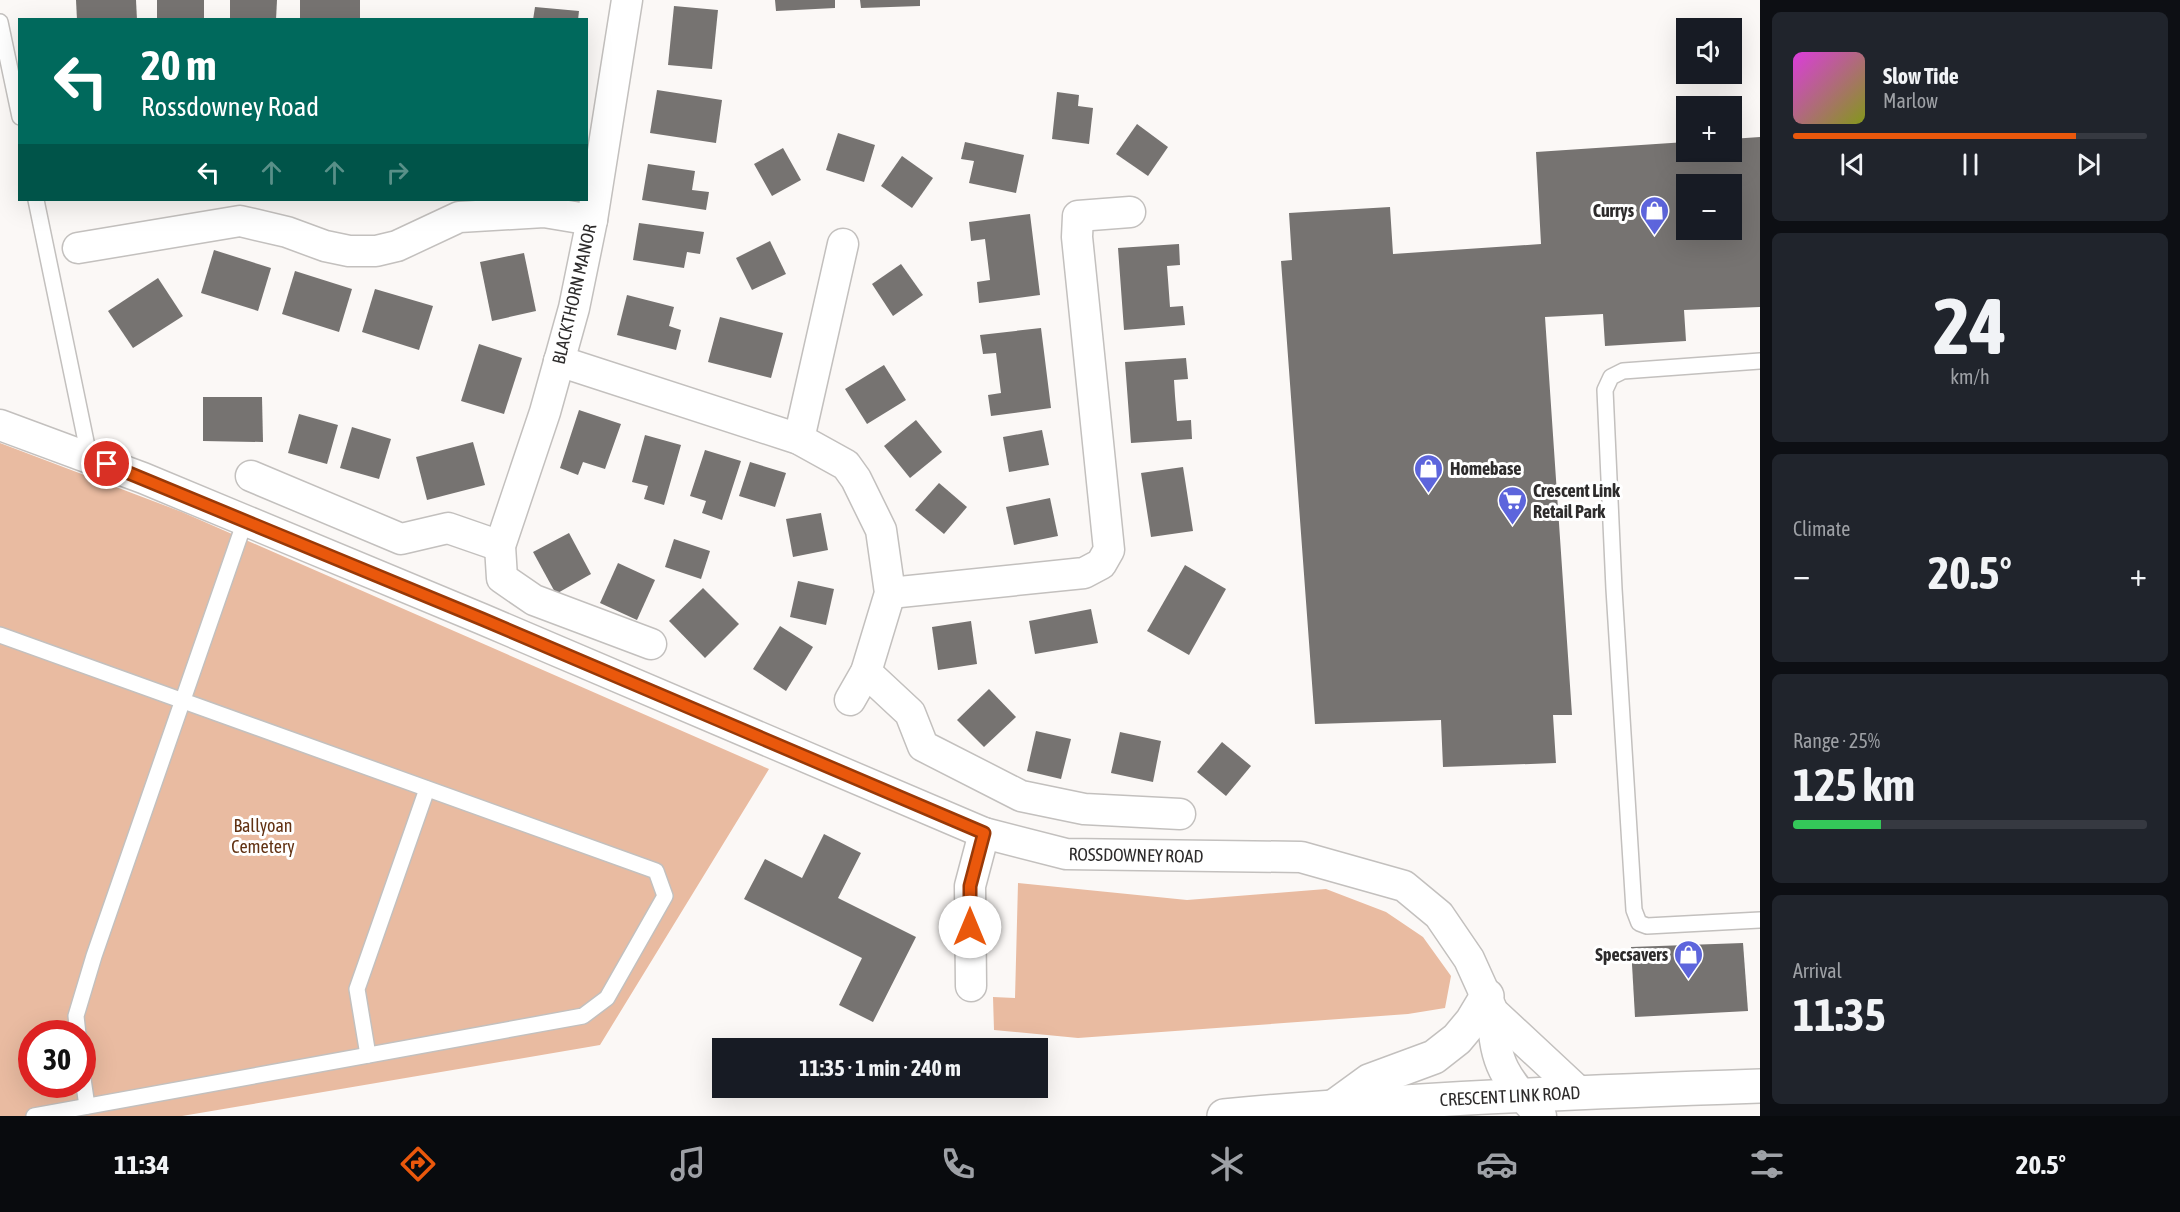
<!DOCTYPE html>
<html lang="en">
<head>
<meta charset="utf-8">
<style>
  body { margin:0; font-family:"Asap Condensed",sans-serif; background:#20242c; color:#f1f3f6; height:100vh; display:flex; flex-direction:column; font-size:22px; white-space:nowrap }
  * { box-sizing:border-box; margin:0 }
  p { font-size:20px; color:#9ea1a6 }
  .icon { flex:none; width:33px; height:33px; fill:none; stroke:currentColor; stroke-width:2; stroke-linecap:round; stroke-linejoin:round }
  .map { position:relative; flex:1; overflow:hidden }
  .details { display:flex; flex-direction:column; gap:12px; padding:12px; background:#0d0f14; width:420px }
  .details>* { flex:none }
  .hud { position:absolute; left:18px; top:18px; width:570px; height:183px; border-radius:0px; box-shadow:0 6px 24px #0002; background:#00695c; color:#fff; overflow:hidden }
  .controls { position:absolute; left:1676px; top:18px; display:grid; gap:12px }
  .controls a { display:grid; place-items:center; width:66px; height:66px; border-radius:0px; background:#171b24; box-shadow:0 6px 24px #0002; font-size:30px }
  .speed { position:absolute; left:18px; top:1020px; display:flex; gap:12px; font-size:30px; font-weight:700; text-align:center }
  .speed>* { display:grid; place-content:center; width:78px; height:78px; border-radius:50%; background:#171b24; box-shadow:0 6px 24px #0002; line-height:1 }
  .speed .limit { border:9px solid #d22; background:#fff; color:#111 }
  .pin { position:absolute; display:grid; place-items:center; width:51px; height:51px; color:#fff; margin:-26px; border:3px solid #fff; border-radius:50%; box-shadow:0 2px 6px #0007 }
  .me { position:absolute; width:66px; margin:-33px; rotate:0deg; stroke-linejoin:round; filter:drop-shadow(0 0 4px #0008) }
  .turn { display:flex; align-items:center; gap:21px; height:126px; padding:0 24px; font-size:27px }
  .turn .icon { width:78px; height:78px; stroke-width:2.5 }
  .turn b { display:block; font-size:42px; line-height:51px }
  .lanes { display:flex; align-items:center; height:57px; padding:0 24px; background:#0003; justify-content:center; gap:30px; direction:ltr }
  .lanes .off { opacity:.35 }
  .big { font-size:45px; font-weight:700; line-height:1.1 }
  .details .widget { flex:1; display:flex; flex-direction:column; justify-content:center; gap:9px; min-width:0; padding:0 21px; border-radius:9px; background:#20242c }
  .details .dial { align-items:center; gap:0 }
  .dial b { font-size:78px; line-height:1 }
  .song { display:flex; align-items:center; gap:18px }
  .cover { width:72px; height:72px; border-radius:9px; background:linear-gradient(135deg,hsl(300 70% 55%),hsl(70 70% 35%)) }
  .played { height:6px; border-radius:3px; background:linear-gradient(90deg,#ea580c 80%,#363941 80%) }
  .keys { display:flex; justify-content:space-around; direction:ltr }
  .heat { display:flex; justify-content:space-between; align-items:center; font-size:33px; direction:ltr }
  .charge { height:9px; border-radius:4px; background:linear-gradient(90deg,#34c759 25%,#363941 0) }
  .trip { position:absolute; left:712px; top:1038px; width:336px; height:60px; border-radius:0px; background:#171b24; box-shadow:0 6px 24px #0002; font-weight:700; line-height:60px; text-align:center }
  .tabs { display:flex; height:96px; justify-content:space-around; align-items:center; background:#090b0e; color:#9ea1a6 }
  .tabs .icon { width:42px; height:42px }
  .tabs .on { color:#ea580c }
  .tabs b { font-size:27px; color:#f1f3f6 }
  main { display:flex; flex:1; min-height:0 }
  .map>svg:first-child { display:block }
  .green { fill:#e9bba1; fill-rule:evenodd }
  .building { fill:#767371; fill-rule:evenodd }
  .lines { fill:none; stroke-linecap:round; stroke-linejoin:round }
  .service-casing { stroke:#c3c0be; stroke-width:18 }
  .minor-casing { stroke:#c3c0be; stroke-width:33 }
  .trunk-casing { stroke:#c3c0be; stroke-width:36 }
  .service { stroke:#fff; stroke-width:15 }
  .minor { stroke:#fff; stroke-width:30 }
  .trunk { stroke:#fff; stroke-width:33 }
  .route-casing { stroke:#983908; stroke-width:15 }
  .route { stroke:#ea580c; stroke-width:10 }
  .labels { text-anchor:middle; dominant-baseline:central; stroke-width:6; stroke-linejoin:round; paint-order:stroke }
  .poi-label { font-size:18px; font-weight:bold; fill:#2d2b2b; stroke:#fff; text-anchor:end }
  .street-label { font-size:18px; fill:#2d2b2b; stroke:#fff }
  .park-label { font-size:18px; fill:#623213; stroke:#fff }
</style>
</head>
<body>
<main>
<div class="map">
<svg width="1760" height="1116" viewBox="0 0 1760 1116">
  <rect width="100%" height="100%" fill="#fbf8f6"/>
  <g class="green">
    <path d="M0 443 182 512 769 769 600 1045 182 1116H0ZM32 1034H82V1084H32Z"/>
    <polygon points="1018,883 1187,900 1326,889 1386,912 1423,937 1451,976 1445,1008 1408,1014 1078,1038 994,1030 993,997 1015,998"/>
  </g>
  <g class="building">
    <polygon points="76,0 136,0 137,20 77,20"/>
    <rect x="157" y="0" width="47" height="20"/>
    <polygon points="230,0 277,0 276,20 230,20"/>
    <rect x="300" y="0" width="60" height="20"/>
    <polygon points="775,0 835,0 835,8 776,11"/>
    <polygon points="860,0 920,0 920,6 861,8"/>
    <polygon points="674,6 718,10 712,69 668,65"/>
    <polygon points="535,7 579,11 578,20 533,20"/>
    <polygon points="657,90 722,100 716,143 650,133"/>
    <polygon points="1057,92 1079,95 1078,106 1093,108 1089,144 1052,139"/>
    <polygon points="1137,124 1168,147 1148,176 1116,154"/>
    <polygon points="838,133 875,145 864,182 826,170"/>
    <path d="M1760 137V307L1684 310 1686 341 1605 346 1603 314 1545 317 1572 715H1553L1556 763 1443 767 1441 720 1315 724 1281 261 1292 260 1289 213 1390 207 1393 254 1541 244 1536 152 1686 142V152H1731V139ZM1686 184H1731V230H1686Z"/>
    <polygon points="965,142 1024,155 1016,193 969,183 974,161 961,159"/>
    <polygon points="783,148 801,180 772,196 754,164"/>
    <polygon points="902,156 933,178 912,208 881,186"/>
    <polygon points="648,164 695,171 692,190 709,192 706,210 642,200"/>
    <polygon points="1030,214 1040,295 979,303 977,282 990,280 985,239 971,241 969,222"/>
    <polygon points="639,223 704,232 700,254 687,252 684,268 633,260"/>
    <polygon points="770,241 786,274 752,290 736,258"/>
    <polygon points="1179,244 1180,265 1167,266 1170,307 1183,306 1185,325 1124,330 1118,248"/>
    <polygon points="214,250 271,268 258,311 201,293"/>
    <polygon points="524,253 536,311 492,321 480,262"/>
    <polygon points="901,264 923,295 893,316 872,284"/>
    <polygon points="295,271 352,289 339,332 282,314"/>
    <polygon points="158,278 183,316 133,348 108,311"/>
    <polygon points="375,289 433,306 419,350 362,332"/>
    <polygon points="627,295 674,307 669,326 681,330 676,350 617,335"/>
    <polygon points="720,317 783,333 771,378 708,362"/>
    <polygon points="1041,328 1051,408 991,416 988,395 1001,393 996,353 983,354 980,335"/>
    <polygon points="479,344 522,358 504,414 461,401"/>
    <polygon points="1186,358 1188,379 1174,380 1175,396 1177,421 1191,420 1192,439 1131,443 1125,362"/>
    <polygon points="884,365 906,400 867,424 845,389"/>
    <polygon points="203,397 262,397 263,442 203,441"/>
    <polygon points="579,410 621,424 605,469 583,462 578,475 560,468"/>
    <polygon points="299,414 338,425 327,464 288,453"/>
    <polygon points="916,420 942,452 910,478 884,446"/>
    <polygon points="352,427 391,439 379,479 340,468"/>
    <polygon points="1042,430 1049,465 1009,472 1003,437"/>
    <polygon points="645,435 681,445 664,505 644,499 648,486 632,482"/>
    <polygon points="473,442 485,485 427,500 416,457"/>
    <polygon points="705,450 741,461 722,520 702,513 706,501 690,496"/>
    <polygon points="750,462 786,473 775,507 739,496"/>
    <polygon points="1183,467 1193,531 1151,537 1141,473"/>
    <polygon points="939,483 967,507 944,534 915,510"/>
    <polygon points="1050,498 1058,536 1014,545 1006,507"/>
    <polygon points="821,513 828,550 793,557 786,519"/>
    <polygon points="569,533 591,574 556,594 533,552"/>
    <polygon points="674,539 710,551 701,579 665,567"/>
    <polygon points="618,563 655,580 637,620 600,603"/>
    <polygon points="1185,565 1226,589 1189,655 1147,631"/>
    <polygon points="798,581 834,589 826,625 790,617"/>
    <polygon points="703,588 739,624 705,658 669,621"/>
    <polygon points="1091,609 1098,643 1035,654 1029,621"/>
    <polygon points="971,621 977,664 938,670 932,627"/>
    <polygon points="780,626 813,647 786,691 753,669"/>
    <polygon points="989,689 1016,717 984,747 957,720"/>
    <polygon points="1036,731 1071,739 1061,779 1027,771"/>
    <polygon points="1120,732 1161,741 1153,782 1111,773"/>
    <polygon points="1222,742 1251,766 1226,796 1197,772"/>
    <polygon points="824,834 861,853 838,898 916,937 873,1022 839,1005 862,958 744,899 765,859 802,878"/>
    <polygon points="1743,943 1748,1011 1635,1017 1631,947"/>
  </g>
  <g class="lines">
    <defs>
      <g id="service">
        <polyline points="0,22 20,117"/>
        <polyline points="36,200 89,456"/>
        <polyline points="1760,361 1623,371 1611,377 1605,390 1614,589 1634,910 1639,923 1647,926 1760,920"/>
        <polyline points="0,635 656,871 665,896 607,998 583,1016 34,1116"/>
        <polyline points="78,1034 76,1016 94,956 245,521"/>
        <polyline points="368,1055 357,989 427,789"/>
        <polyline points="82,1072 87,1106"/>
      </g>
      <g id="minor">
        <polyline points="627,0 592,220 574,308 545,412 500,546 502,578 534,600 651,644"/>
        <polyline points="78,248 240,221 287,232 325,246 349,251 376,251 397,246 459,217 544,212 592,220"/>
        <polyline points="559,361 799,439 846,465 856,479 881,530 890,593 866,672 850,700"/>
        <polyline points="0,425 143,478 482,619 984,833 1066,854 1301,857 1404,886 1439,915 1469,959 1493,1012 1579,1092"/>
        <polyline points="799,439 843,244"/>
        <polyline points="251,476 401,539 448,528 500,546"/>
        <polyline points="890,593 1084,573 1101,564 1109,550 1077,237 1078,216 1130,212"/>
        <polyline points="866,672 910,713 923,746 1021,796 1084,809 1180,814"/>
        <polyline points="971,986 970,886 984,833"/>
        <path d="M1493 1012C1493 1063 1506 1080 1541 1116"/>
      </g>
      <g id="trunk">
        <polyline points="1336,1105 1369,1081 1434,1057 1457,1039 1472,1021 1487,996"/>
        <path d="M1224 1116C1402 1099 1581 1092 1760 1086"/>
      </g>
    </defs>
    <use href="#service" class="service-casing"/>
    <use href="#minor" class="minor-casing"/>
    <use href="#trunk" class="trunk-casing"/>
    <use href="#service" class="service"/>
    <use href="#minor" class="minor"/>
    <use href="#trunk" class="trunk"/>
  </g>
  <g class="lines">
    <defs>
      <polyline id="route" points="107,464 482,619 984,833 970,886 970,927"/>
    </defs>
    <use href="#route" class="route-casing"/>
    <use href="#route" class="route"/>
  </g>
  <defs>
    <symbol id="shop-pin" viewBox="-11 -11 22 30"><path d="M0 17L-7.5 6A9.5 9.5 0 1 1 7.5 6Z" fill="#5d65dc" stroke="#fff"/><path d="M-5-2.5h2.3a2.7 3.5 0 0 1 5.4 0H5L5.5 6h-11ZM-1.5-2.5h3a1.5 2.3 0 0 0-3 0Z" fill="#fff"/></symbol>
    <symbol id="supermarket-pin" viewBox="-11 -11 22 30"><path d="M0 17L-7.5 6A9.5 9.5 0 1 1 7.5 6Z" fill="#5d65dc" stroke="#fff"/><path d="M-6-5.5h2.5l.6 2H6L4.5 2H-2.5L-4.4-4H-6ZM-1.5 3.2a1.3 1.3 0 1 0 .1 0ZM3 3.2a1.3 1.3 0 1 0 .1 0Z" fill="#fff"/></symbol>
  </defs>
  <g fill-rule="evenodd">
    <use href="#shop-pin" x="1638" y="194" width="33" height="45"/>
    <use href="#shop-pin" x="1412" y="452" width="33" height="45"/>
    <use href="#supermarket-pin" x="1496" y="484" width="33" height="45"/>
    <use href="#shop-pin" x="1672" y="938" width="33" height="45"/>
  </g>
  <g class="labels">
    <g class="poi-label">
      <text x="1634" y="210">Currys</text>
      <text x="1450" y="468" text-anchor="start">Homebase</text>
      <text x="1533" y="490" text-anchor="start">Crescent Link<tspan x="1533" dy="21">Retail Park</tspan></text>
      <text x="1668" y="954">Specsavers</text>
    </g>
    <g class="street-label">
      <text transform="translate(574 294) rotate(-77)">BLACKTHORN MANOR</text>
      <text transform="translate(1136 855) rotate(1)">ROSSDOWNEY ROAD</text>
      <text transform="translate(1510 1096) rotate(-3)">CRESCENT LINK ROAD</text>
    </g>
    <g class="park-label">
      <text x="263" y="825">Ballyoan<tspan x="263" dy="21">Cemetery</tspan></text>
    </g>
  </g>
</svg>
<div class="controls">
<a><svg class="icon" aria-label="sound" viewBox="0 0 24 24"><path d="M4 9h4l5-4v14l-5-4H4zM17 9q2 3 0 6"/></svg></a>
<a>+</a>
<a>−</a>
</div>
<div class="speed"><div class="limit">30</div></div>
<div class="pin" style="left:107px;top:464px;background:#d93025"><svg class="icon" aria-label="arrive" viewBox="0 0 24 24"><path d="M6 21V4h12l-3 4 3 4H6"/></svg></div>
<svg class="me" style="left:970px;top:927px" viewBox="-20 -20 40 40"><circle r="19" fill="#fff"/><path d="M0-13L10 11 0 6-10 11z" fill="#ea580c"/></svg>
<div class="trip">11:35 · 1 min · 240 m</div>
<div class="hud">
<div class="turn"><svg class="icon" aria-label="left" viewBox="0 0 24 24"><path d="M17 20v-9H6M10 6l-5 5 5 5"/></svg><div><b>20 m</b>Rossdowney Road</div></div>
<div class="lanes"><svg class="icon" aria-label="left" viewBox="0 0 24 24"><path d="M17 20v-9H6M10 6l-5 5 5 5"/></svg><svg class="icon off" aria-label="ahead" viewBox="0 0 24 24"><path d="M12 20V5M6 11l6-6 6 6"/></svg><svg class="icon off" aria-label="ahead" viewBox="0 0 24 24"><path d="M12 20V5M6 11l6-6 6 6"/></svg><svg class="icon off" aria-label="right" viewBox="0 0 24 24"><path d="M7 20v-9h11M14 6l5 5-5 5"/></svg></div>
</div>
</div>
<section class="details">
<div class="widget">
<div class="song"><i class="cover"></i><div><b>Slow Tide</b><p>Marlow</p></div></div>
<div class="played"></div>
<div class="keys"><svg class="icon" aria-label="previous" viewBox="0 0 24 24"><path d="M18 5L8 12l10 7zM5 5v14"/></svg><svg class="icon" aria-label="pause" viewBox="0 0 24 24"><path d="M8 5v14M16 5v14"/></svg><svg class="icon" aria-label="next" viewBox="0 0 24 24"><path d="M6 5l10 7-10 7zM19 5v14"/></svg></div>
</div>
<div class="widget dial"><b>24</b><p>km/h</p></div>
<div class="widget"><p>Climate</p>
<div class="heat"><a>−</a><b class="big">20.5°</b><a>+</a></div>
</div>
<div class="widget"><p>Range · 25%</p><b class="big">125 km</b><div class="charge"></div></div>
<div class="widget"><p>Arrival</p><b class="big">11:35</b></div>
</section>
</main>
<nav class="tabs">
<b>11:34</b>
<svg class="icon on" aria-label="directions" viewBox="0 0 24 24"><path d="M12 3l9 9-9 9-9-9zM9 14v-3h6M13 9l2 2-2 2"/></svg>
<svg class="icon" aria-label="music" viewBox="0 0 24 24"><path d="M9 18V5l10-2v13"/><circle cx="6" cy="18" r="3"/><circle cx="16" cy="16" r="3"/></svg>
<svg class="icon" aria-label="phone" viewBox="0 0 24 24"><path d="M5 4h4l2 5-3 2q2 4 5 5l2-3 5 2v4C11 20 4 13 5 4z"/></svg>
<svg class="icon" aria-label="climate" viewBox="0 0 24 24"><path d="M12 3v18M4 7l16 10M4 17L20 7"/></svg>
<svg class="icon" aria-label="car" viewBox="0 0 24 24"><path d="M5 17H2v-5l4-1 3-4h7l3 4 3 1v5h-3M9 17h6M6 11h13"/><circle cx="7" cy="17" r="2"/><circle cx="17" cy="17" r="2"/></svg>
<svg class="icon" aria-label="filters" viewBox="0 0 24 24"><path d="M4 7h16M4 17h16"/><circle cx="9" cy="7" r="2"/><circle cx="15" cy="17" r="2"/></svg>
<b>20.5°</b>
</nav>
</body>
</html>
